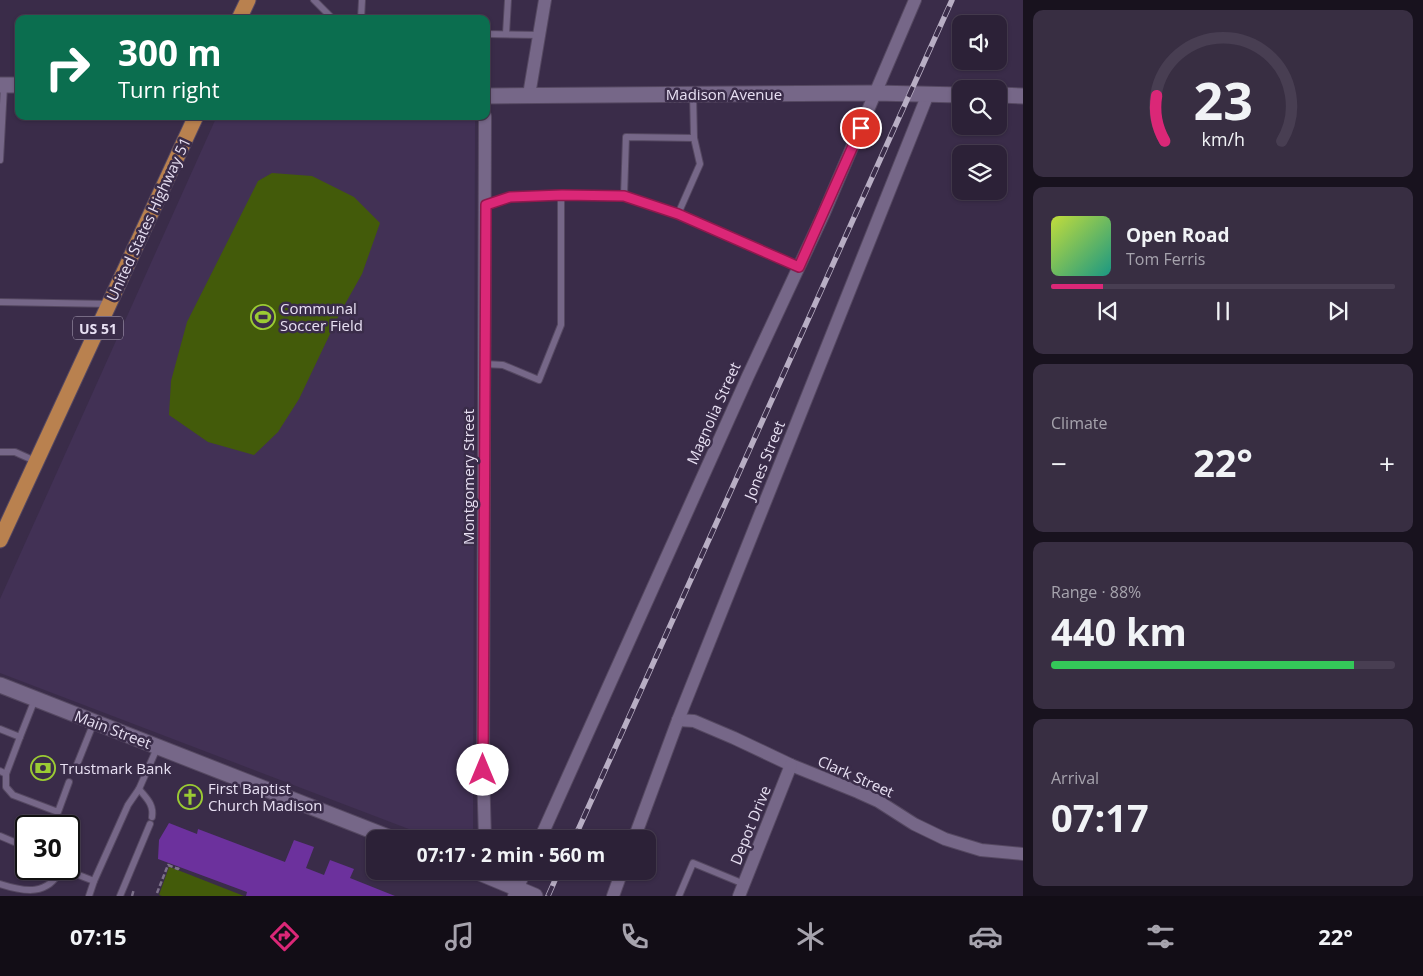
<!DOCTYPE html>
<html lang="en">
<head>
<meta charset="utf-8">
<style>
  body { margin:0; font-family:"Open Sans",sans-serif; background:#382e42; color:#f1f3f6; height:100vh; display:flex; flex-direction:column; font-size:19px; white-space:nowrap }
  * { box-sizing:border-box; margin:0 }
  p { font-size:16px; color:#a6a3ad }
  .icon { flex:none; width:28px; height:28px; fill:none; stroke:currentColor; stroke-width:2; stroke-linecap:round; stroke-linejoin:round }
  .map { position:relative; flex:1; overflow:hidden }
  .drawer { display:flex; flex-direction:column; gap:10px; padding:10px; background:#18121e; width:400px }
  .drawer>* { flex:none }
  .top-card { position:absolute; left:15px; top:15px; width:475px; height:105px; border-radius:10px; box-shadow:0 1px 4px #0004,0 0 0 1px #483e52; background:#0b6e4f; color:#fff; overflow:hidden }
  .tools { position:absolute; left:952px; top:15px; display:grid; gap:10px }
  .tools a { display:grid; place-items:center; width:55px; height:55px; border-radius:10px; background:#2c2137; box-shadow:0 1px 4px #0004,0 0 0 1px #483e52; font-size:25px }
  .speed { position:absolute; left:15px; top:815px; display:flex; gap:10px; font-size:25px; font-weight:700; text-align:center }
  .speed>* { display:grid; place-content:center; width:65px; height:65px; border-radius:50%; background:#2c2137; box-shadow:0 1px 4px #0004,0 0 0 1px #483e52; line-height:1 }
  .speed .limit { border:2px solid #111; border-radius:8px; background:#fff; color:#111 }
  .pin { position:absolute; display:grid; place-items:center; width:42px; height:42px; color:#fff; margin:-21px; border:2px solid #fff; border-radius:50%; box-shadow:0 1px 5px #0007 }
  .me { position:absolute; width:55px; margin:-28px; rotate:0deg; stroke-linejoin:round; filter:drop-shadow(0 0 4px #0008) }
  .turn { display:flex; align-items:center; gap:18px; height:105px; padding:0 20px; font-size:22px }
  .turn .icon { width:65px; height:65px; stroke-width:2.5 }
  .turn b { display:block; font-size:35px; line-height:42px }
  .big { font-size:38px; font-weight:700; line-height:1.1 }
  .drawer .tile { flex:1; display:flex; flex-direction:column; justify-content:center; gap:8px; min-width:0; padding:0 18px; border-radius:10px; background:#382e42 }
  .drawer .dial { align-items:center; gap:0 }
  .dial svg { height:130px; overflow:visible; fill:none; stroke:#483e52; stroke-width:7; stroke-linecap:round; text-anchor:middle }
  .dial text { fill:#f1f3f6; stroke:none }
  .song { display:flex; align-items:center; gap:15px }
  .cover { width:60px; height:60px; border-radius:8px; background:linear-gradient(135deg,hsl(70 70% 55%),hsl(170 70% 35%)) }
  .played { height:5px; border-radius:2px; background:linear-gradient(90deg,#db2777 15%,#483e52 15%) }
  .keys { display:flex; justify-content:space-around; direction:ltr }
  .heat { display:flex; justify-content:space-between; align-items:center; font-size:28px; direction:ltr }
  .charge { height:8px; border-radius:4px; background:linear-gradient(90deg,#34c759 88%,#483e52 0) }
  .trip { position:absolute; left:366px; top:830px; width:290px; height:50px; border-radius:10px; background:#2c2137; box-shadow:0 1px 4px #0004,0 0 0 1px #483e52; font-weight:700; line-height:50px; text-align:center }
  .menu { display:flex; height:80px; justify-content:space-around; align-items:center; background:#120d16; color:#a6a3ad }
  .menu .icon { width:35px; height:35px }
  .menu .current { color:#db2777 }
  .menu b { font-size:22px; color:#f1f3f6 }
  main { display:flex; flex:1; min-height:0 }
  .map>svg:first-child { display:block }
  .built { fill:#423155 }
  .green { fill:#435b0a }
  .building { fill:#6c319d }
  .lines { fill:none; stroke-linecap:round; stroke-linejoin:round }
  .lane-casing { stroke:#554861; stroke-width:8 }
  .street-casing { stroke:#554861; stroke-width:14 }
  .secondary-casing { stroke:#554861; stroke-width:17 }
  .primary-casing { stroke:#554861; stroke-width:17 }
  .path { stroke:#7d718a; stroke-width:2.5; stroke-dasharray:5 2.5; stroke-linecap:butt }
  .lane { stroke:#766788; stroke-width:6 }
  .street { stroke:#766788; stroke-width:12 }
  .secondary { stroke:#766788; stroke-width:15 }
  .primary { stroke:#b9814f; stroke-width:15 }
  .rail-casing { stroke:#b8aec4; stroke-width:5.5 }
  .rail { stroke:#3a2c49; stroke-width:4; stroke-dasharray:11; stroke-linecap:butt }
  .route-casing { stroke:#8e194d; stroke-width:12 }
  .route { stroke:#db2777; stroke-width:9 }
  .labels { text-anchor:middle; dominant-baseline:central; stroke-width:5; stroke-linejoin:round; paint-order:stroke }
  .shield { fill:#3a2c49; stroke:#b4aac0; stroke-width:1 }
  .shield-label { font-size:14px; font-weight:bold; fill:#e8e0f3 }
  .street-label { font-size:15px; fill:#e8e0f3; stroke:#3a2c49 }
  .poi-label { font-size:15px; fill:#e8e0f3; stroke:#3a2c49; text-anchor:start }
</style>
</head>
<body>
<main>
<div class="map">
<svg width="1023" height="896" viewBox="0 0 1023 896">
  <rect width="100%" height="100%" fill="#3a2c49"/>
  <polygon class="built" points="217,116 475,116 473,839 435,839 0,673 0,599"/>
  <g class="green">
    <polygon points="272,173 312,176 354,197 380,223 362,274 340,313 299,399 278,432 254,455 208,442 169,415 171,381 187,322 258,181"/>
    <polygon points="169,867 170,867 244,896 162,896 159,895"/>
  </g>
  <polygon class="building" points="169,823 197,834 198,829 285,862 294,840 314,847 306,868 324,875 330,860 354,869 350,878 395,896 246,896 247,892 158,859 159,840"/>
  <g class="lines">
    <defs>
      <g id="lane">
        <polyline points="314,0 333,19"/>
        <polyline points="361,19 362,0"/>
        <polyline points="486,34 539,35"/>
        <polyline points="506,34 508,0"/>
        <polyline points="486,50 487,34"/>
        <polyline points="693,94 694,138"/>
        <polyline points="0,160 4,86"/>
        <polyline points="624,196 626,137 694,138 700,164 678,214"/>
        <polyline points="486,205 510,197 624,196 678,214 799,267"/>
        <polyline points="0,302 109,304"/>
        <polyline points="485,364 503,365 539,380 561,325 561,195"/>
        <polyline points="0,452 15,452 35,461"/>
        <polyline points="0,729 20,737 6,774 0,771"/>
        <polyline points="20,737 35,699"/>
        <polyline points="76,767 94,722"/>
        <polyline points="6,774 6,787 13,795 58,812 69,782"/>
        <path d="M139 789C146 798 154 804 152 817"/>
        <polyline points="0,836 26,847"/>
        <polyline points="63,869 94,881"/>
        <path d="M0 884C25 892 48 896 61 869"/>
        <polyline points="89,896 94,881 128,805 139,789 157,748"/>
        <polyline points="120,896 150,824"/>
        <polyline points="679,896 693,863 744,884"/>
      </g>
      <g id="street">
        <polyline points="529,95 545,0"/>
        <polyline points="678,720 694,721 734,738 791,765 858,792 878,801 914,824 945,839 981,850 1023,854"/>
        <polyline points="485,839 483,770 485,116"/>
        <polyline points="540,839 748,376 824,213 915,0"/>
        <polyline points="634,839 678,720 928,94"/>
        <polyline points="514,896 525,871"/>
        <polyline points="613,896 622,871"/>
        <polyline points="739,896 791,765"/>
      </g>
      <g id="secondary">
        <polyline points="0,85 19,85"/>
        <polyline points="999,95 1023,96"/>
        <polyline points="486,96 875,93 961,95"/>
        <polyline points="0,685 393,839"/>
        <polyline points="475,871 535,896"/>
      </g>
      <g id="primary">
        <polyline points="239,19 248,0"/>
        <polyline points="0,540 196,116"/>
      </g>
    </defs>
    <use href="#lane" class="lane-casing"/>
    <use href="#street" class="street-casing"/>
    <use href="#secondary" class="secondary-casing"/>
    <use href="#primary" class="primary-casing"/>
    <g class="path">
      <polyline points="157,893 168,865 178,869 179,867"/>
      <polyline points="132,896 134,889"/>
    </g>
    <use href="#lane" class="lane"/>
    <use href="#street" class="street"/>
    <use href="#secondary" class="secondary"/>
    <use href="#primary" class="primary"/>
    <defs>
      <g id="rail">
        <polyline points="574,839 952,0"/>
        <polyline points="548,896 559,871"/>
      </g>
    </defs>
    <use href="#rail" class="rail-casing"/>
    <use href="#rail" class="rail"/>
  </g>
  <g class="lines">
    <defs>
      <polyline id="route" points="483,770 486,205 510,197 562,195 624,196 678,214 799,267 861,128"/>
    </defs>
    <use href="#route" class="route-casing"/>
    <use href="#route" class="route"/>
  </g>
  <defs>
    <symbol id="stadium-ring" viewBox="-11 -11 22 22"><circle r="9.5" fill="#3a2c49" stroke="#9bcb33" stroke-width="1.5"/><path d="M0-5a6.5 5 0 1 0 0 10a6.5 5 0 1 0 0-10ZM-3.5-1.8h7v3.6h-7Z" fill="#9bcb33"/></symbol>
    <symbol id="bank-ring" viewBox="-11 -11 22 22"><circle r="9.5" fill="#3a2c49" stroke="#9bcb33" stroke-width="1.5"/><path d="M-6-4H6V4H-6ZM0-2.3a2.3 2.3 0 1 0 0 4.6a2.3 2.3 0 1 0 0-4.6Z" fill="#9bcb33"/></symbol>
    <symbol id="church-ring" viewBox="-11 -11 22 22"><circle r="9.5" fill="#3a2c49" stroke="#9bcb33" stroke-width="1.5"/><path d="M-1.2-6h2.4v3.5h3.3v2.4h-3.3V6h-2.4V-.1h-3.3v-2.4h3.3Z" fill="#9bcb33"/></symbol>
  </defs>
  <g fill-rule="evenodd">
    <use href="#stadium-ring" x="249" y="303" width="28" height="28"/>
    <use href="#bank-ring" x="29" y="754" width="28" height="28"/>
    <use href="#church-ring" x="176" y="783" width="28" height="28"/>
  </g>
  <g class="labels">
    <rect class="shield" x="73" y="316.5" width="50" height="23" rx="4"/>
    <g class="shield-label">
      <text x="98" y="328">US 51</text>
    </g>
    <g class="street-label">
      <text x="724" y="94">Madison Avenue</text>
      <text transform="translate(148 219) rotate(-65)">United States Highway 51</text>
      <text transform="translate(713 413) rotate(-66)">Magnolia Street</text>
      <text transform="translate(764 460) rotate(-68)">Jones Street</text>
      <text transform="translate(468 477) rotate(-90)">Montgomery Street</text>
      <text transform="translate(113 729) rotate(21)">Main Street</text>
      <text transform="translate(856 776) rotate(24)">Clark Street</text>
      <text transform="translate(750 825) rotate(-68)">Depot Drive</text>
    </g>
    <g class="poi-label">
      <text x="280" y="308">Communal<tspan x="280" dy="17">Soccer Field</tspan></text>
      <text x="60" y="768">Trustmark Bank</text>
      <text x="208" y="788">First Baptist<tspan x="208" dy="17">Church Madison</tspan></text>
    </g>
  </g>
</svg>
<div class="tools">
<a><svg class="icon" aria-label="sound" viewBox="0 0 24 24"><path d="M4 9h4l5-4v14l-5-4H4zM17 9q2 3 0 6"/></svg></a>
<a><svg class="icon" aria-label="search" viewBox="0 0 24 24"><circle cx="10" cy="10" r="6"/><path d="M15 15l6 6"/></svg></a>
<a><svg class="icon" aria-label="layers" viewBox="0 0 24 24"><path d="M12 4l9 5-9 5-9-5zM3 14l9 5 9-5"/></svg></a>
</div>
<div class="speed"><div class="limit">30</div></div>
<div class="pin" style="left:861px;top:128px;background:#d93025"><svg class="icon" aria-label="arrive" viewBox="0 0 24 24"><path d="M6 21V4h12l-3 4 3 4H6"/></svg></div>
<svg class="me" style="left:483px;top:770px" viewBox="-20 -20 40 40"><circle r="19" fill="#fff"/><path d="M0-13L10 11 0 6-10 11z" fill="#db2777"/></svg>
<div class="trip">07:17 · 2 min · 560 m</div>
<div class="top-card">
<div class="turn"><svg class="icon" aria-label="right" viewBox="0 0 24 24"><path d="M7 20v-9h11M14 6l5 5-5 5"/></svg><div><b>300 m</b>Turn right</div></div>
</div>
</div>
<section class="drawer">
<div class="tile dial"><svg viewBox="0 0 100 80">
<path d="M14 69A42 42 0 1 1 86 69"/>
<path d="M14 69A42 42 0 0 1 9 41" stroke="#db2777"/>
<text x="50" y="56" font-size="32" font-weight="700">23</text>
<text x="50" y="72" font-size="11">km/h</text>
</svg></div>
<div class="tile">
<div class="song"><i class="cover"></i><div><b>Open Road</b><p>Tom Ferris</p></div></div>
<div class="played"></div>
<div class="keys"><svg class="icon" aria-label="previous" viewBox="0 0 24 24"><path d="M18 5L8 12l10 7zM5 5v14"/></svg><svg class="icon" aria-label="pause" viewBox="0 0 24 24"><path d="M8 5v14M16 5v14"/></svg><svg class="icon" aria-label="next" viewBox="0 0 24 24"><path d="M6 5l10 7-10 7zM19 5v14"/></svg></div>
</div>
<div class="tile"><p>Climate</p>
<div class="heat"><a>−</a><b class="big">22°</b><a>+</a></div>
</div>
<div class="tile"><p>Range · 88%</p><b class="big">440 km</b><div class="charge"></div></div>
<div class="tile"><p>Arrival</p><b class="big">07:17</b></div>
</section>
</main>
<nav class="menu">
<b>07:15</b>
<svg class="icon current" aria-label="directions" viewBox="0 0 24 24"><path d="M12 3l9 9-9 9-9-9zM9 14v-3h6M13 9l2 2-2 2"/></svg>
<svg class="icon" aria-label="music" viewBox="0 0 24 24"><path d="M9 18V5l10-2v13"/><circle cx="6" cy="18" r="3"/><circle cx="16" cy="16" r="3"/></svg>
<svg class="icon" aria-label="phone" viewBox="0 0 24 24"><path d="M5 4h4l2 5-3 2q2 4 5 5l2-3 5 2v4C11 20 4 13 5 4z"/></svg>
<svg class="icon" aria-label="climate" viewBox="0 0 24 24"><path d="M12 3v18M4 7l16 10M4 17L20 7"/></svg>
<svg class="icon" aria-label="car" viewBox="0 0 24 24"><path d="M5 17H2v-5l4-1 3-4h7l3 4 3 1v5h-3M9 17h6M6 11h13"/><circle cx="7" cy="17" r="2"/><circle cx="17" cy="17" r="2"/></svg>
<svg class="icon" aria-label="filters" viewBox="0 0 24 24"><path d="M4 7h16M4 17h16"/><circle cx="9" cy="7" r="2"/><circle cx="15" cy="17" r="2"/></svg>
<b>22°</b>
</nav>
</body>
</html>
